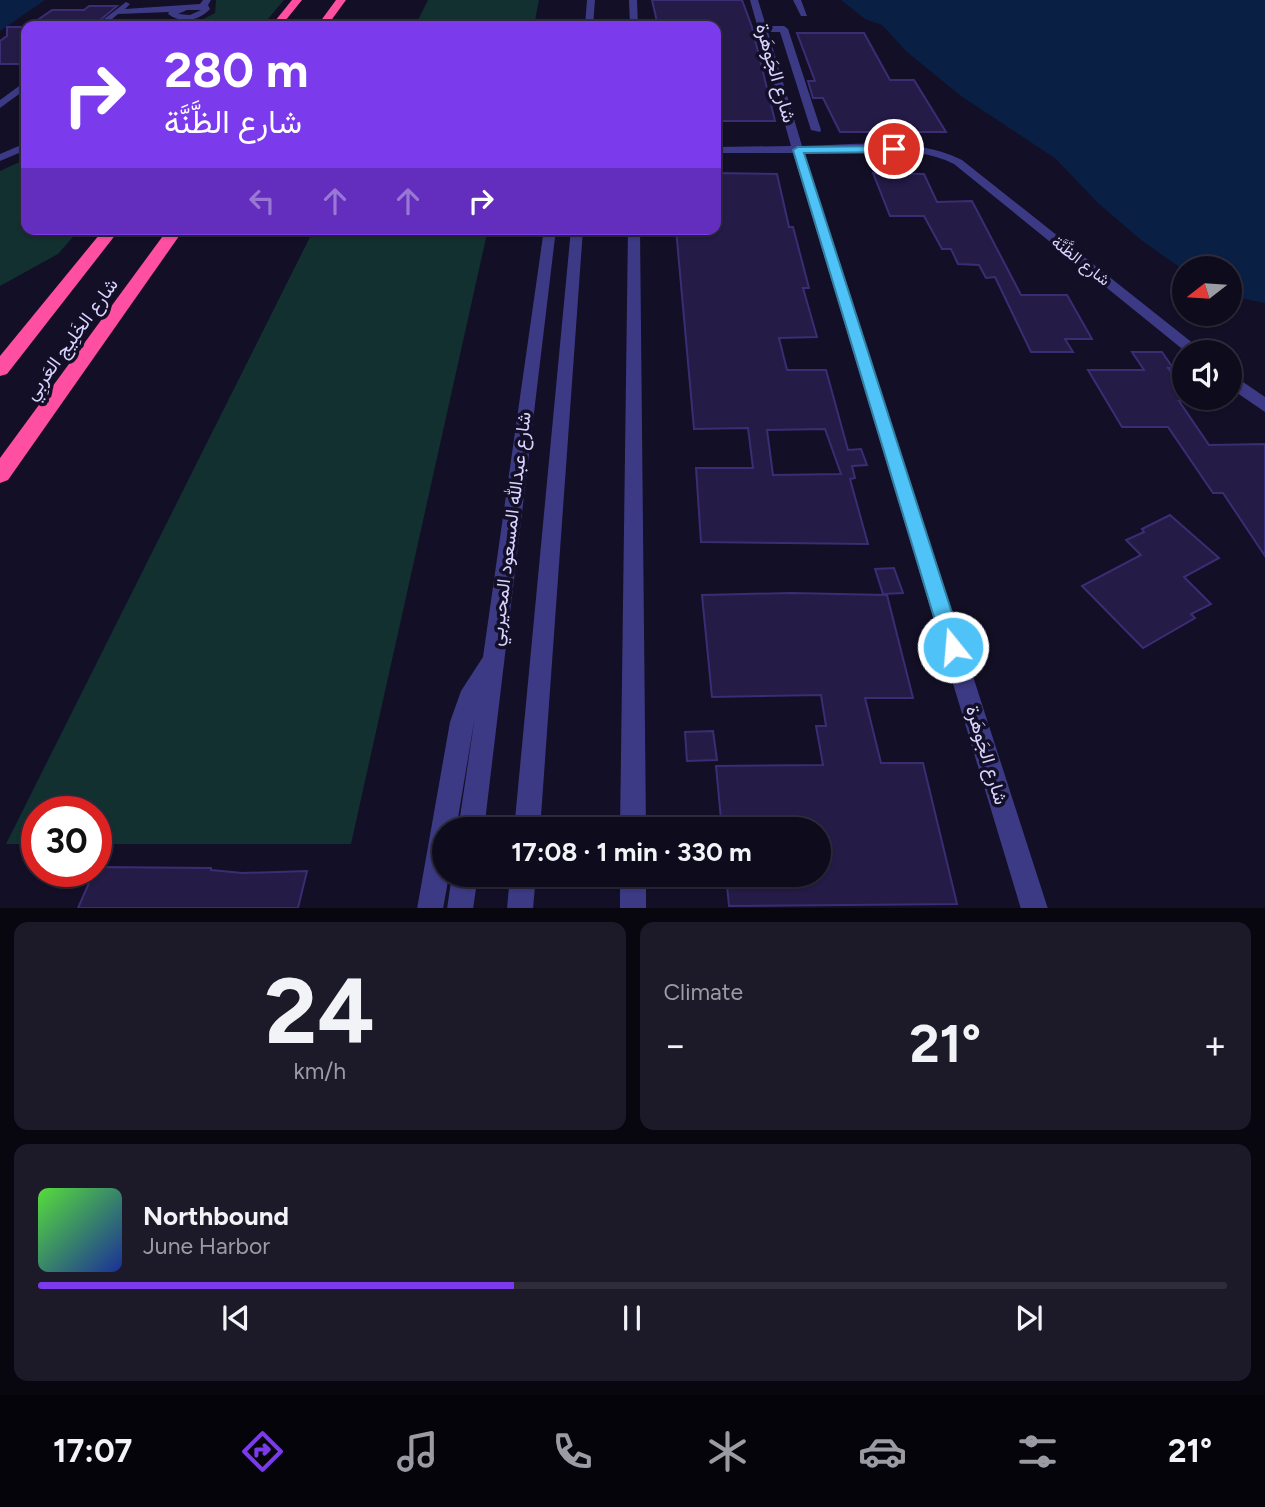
<!DOCTYPE html>
<html lang="en">
<head>
<meta charset="utf-8">
<style>
  body { margin:0; font-family:Figtree,Vazirmatn,sans-serif; background:#1c1929; color:#f1f3f6; height:100vh; display:flex; flex-direction:column; font-size:26px; white-space:nowrap }
  * { box-sizing:border-box; margin:0 }
  p { font-size:23px; color:#9b9ba3 }
  .icon { flex:none; width:38px; height:38px; fill:none; stroke:currentColor; stroke-width:2; stroke-linecap:round; stroke-linejoin:round }
  .map { position:relative; height:908px; overflow:hidden }
  .panel { display:flex; flex-direction:column; gap:14px; padding:14px; background:#08060f; flex:1 }
  .panel>* { flex:none }
  .top-card { position:absolute; left:21px; top:21px; width:700px; height:214px; border-radius:14px; box-shadow:0 2px 5px #0004,0 0 0 2px #2e2b3b; background:#7c3aed; color:#fff; overflow:hidden }
  .needle { width:46px; rotate:253deg }
  .buttons { position:absolute; left:1172px; top:256px; display:grid; gap:14px }
  .buttons a { display:grid; place-items:center; width:70px; height:70px; border-radius:50%; background:#0e0b1c; box-shadow:0 2px 5px #0004,0 0 0 2px #2e2b3b; font-size:35px }
  .speed { position:absolute; left:21px; top:796px; display:flex; gap:14px; font-size:35px; font-weight:700; text-align:center }
  .speed>* { display:grid; place-content:center; width:91px; height:91px; border-radius:50%; background:#0e0b1c; box-shadow:0 2px 5px #0004,0 0 0 2px #2e2b3b; line-height:1 }
  .speed .limit { border:10px solid #d22; background:#fff; color:#111 }
  .pin { position:absolute; display:grid; place-items:center; width:60px; height:60px; color:#fff; margin:-30px; border:4px solid #fff; border-radius:50%; box-shadow:0 2px 7px #0007 }
  .me { position:absolute; width:77px; margin:-38px; rotate:343deg; stroke-linejoin:round; filter:drop-shadow(0 0 5px #0008) }
  .turn { display:flex; align-items:center; gap:24px; height:147px; padding:0 28px; font-size:32px }
  .turn .icon { width:91px; height:91px; stroke-width:2.5 }
  .turn b { display:block; font-size:49px; line-height:60px }
  .lanes { display:flex; align-items:center; height:66px; padding:0 28px; background:#0003; justify-content:center; gap:35px; direction:ltr }
  .lanes .off { opacity:.35 }
  .big { font-size:52px; font-weight:700; line-height:1.1 }
  .panel .tile { flex:1; display:flex; flex-direction:column; justify-content:center; gap:10px; min-width:0; padding:0 24px; border-radius:14px; background:#1c1929 }
  .panel .dial { align-items:center; gap:0 }
  .dial b { font-size:91px; line-height:1 }
  .song { display:flex; align-items:center; gap:21px }
  .cover { width:84px; height:84px; border-radius:10px; background:linear-gradient(135deg,hsl(110 70% 55%),hsl(230 70% 35%)) }
  .played { height:7px; border-radius:4px; background:linear-gradient(90deg,#7c3aed 40%,#2e2b3b 40%) }
  .keys { display:flex; justify-content:space-around; direction:ltr }
  .heat { display:flex; justify-content:space-between; align-items:center; font-size:38px; direction:ltr }
  .panel .tiles { flex:1; display:grid; gap:14px; grid-template-columns:1fr 1fr }
  .tile:last-child { grid-column:span 2 }
  .trip { position:absolute; left:432px; top:817px; width:399px; height:70px; border-radius:35px; background:#0e0b1c; box-shadow:0 2px 5px #0004,0 0 0 2px #2e2b3b; font-weight:700; line-height:70px; text-align:center }
  .menu { display:flex; height:112px; justify-content:space-around; align-items:center; background:#06040b; color:#9b9ba3 }
  .menu .icon { width:49px; height:49px }
  .menu .selected { color:#7c3aed }
  .menu b { font-size:32px; color:#f1f3f6 }
  .map>svg:first-child { display:block }
  .green { fill:#12302f }
  .water { fill:#0a1f44 }
  .building { fill:#241b47; stroke:#3b2d73; stroke-width:2; fill-rule:evenodd }
  .lines { fill:none; stroke-linecap:round; stroke-linejoin:round }
  .minor { fill:#3d3a85; fill-rule:evenodd }
  .highway { fill:#ff4fa3; fill-rule:evenodd }
  .route { fill:#4fc3f7; stroke:#337fa1; stroke-width:2 }
  .labels { text-anchor:middle; dominant-baseline:central; stroke-width:7; stroke-linejoin:round; paint-order:stroke }
  .far-street-label { font-size:16px; fill:#d9d4ff; stroke:#130f26 }
  .street-label { font-size:19px; fill:#d9d4ff; stroke:#130f26 }
</style>
</head>
<body>
<div class="map">
<svg width="1265" height="909" viewBox="0 0 1265 909">
  <rect width="100%" height="100%" fill="#130f26"/>
  <g class="green">
    <polygon points="216,0 284,0 262,26 190,26 215,13"/>
    <polygon points="428,0 539,0 534,26 415,26"/>
    <polygon points="26,159 26,229 80,229 58,254 0,286 0,171"/>
    <polygon points="314,229 488,229 351,844 96,844 96,812 37,812 37,844 6,844"/>
  </g>
  <g class="water">
    <polygon points="0,0 45,0 0,31"/>
    <polygon points="841,0 1265,0 1265,303 1230,296 1230,268 1185,268 1185,271 1141,240 1098,203 1056,159 961,96 907,52 882,25 865,19"/>
  </g>
  <g class="building">
    <polygon points="652,0 742,0 752,27 775,121 717,121 716,99 720,99 716,79 716,26 658,26"/>
    <polygon points="89,6 117,6 93,26 29,26 52,10 84,10"/>
    <polygon points="7,27 26,27 26,64 0,64 0,41 7,36"/>
    <polygon points="797,33 864,33 890,80 914,80 946,132 840,132 823,98 813,98 808,81 815,81"/>
    <path d="M716 173 777 174 789 227H793L809 288H803L817 337 779 338 787 370H826L848 450 861 449 867 465 852 466 855 478 850 479 868 544 701 542 696 468H753L748 428 694 429 676 229H716ZM825 429 841 474 773 475 767 430Z"/>
    <polygon points="873,173 924,174 937,202 972,201 1021,295 1067,295 1092,339 1065,339 1073,352 1031,352 995,277 986,278 979,265 958,264 951,249 942,249 924,216 890,216"/>
    <polygon points="1132,352 1162,352 1173,368 1168,368 1185,391 1185,397 1192,401 1179,401 1209,445 1265,444 1265,556 1223,493 1213,493 1168,427 1122,427 1088,370 1144,370"/>
    <polygon points="1170,515 1219,558 1184,577 1211,604 1191,614 1195,618 1143,648 1082,586 1141,555 1126,540 1144,532 1142,529"/>
    <polygon points="894,568 903,593 883,594 875,569"/>
    <polygon points="791,593 887,595 913,698 865,698 881,763 923,763 957,904 729,906 726,875 819,875 819,830 722,830 716,766 823,765 816,726 826,726 821,695 712,697 702,595"/>
    <polygon points="713,731 717,760 687,761 685,732"/>
    <polygon points="96,867 211,868 211,870 242,873 307,871 298,908 78,908"/>
  </g>
  <g class="lines">
    <g class="minor">
      <path d="M203 0H211L208 5 210 9C199 21 181 24 168 14L169 12 118 14 104 26H95L126 2 130 4 125 9 200 4ZM187 10H201L190 15 178 14Z"/>
      <polygon points="587,0 595,0 593,26 585,26"/>
      <polygon points="629,0 637,0 638,26 630,26"/>
      <path d="M750 0H758L766 26H784L788 29 821 130 820 132 811 130 780 32H768L802 146C855 145 914 136 962 160L1204 352H1186L954 164C910 142 853 152 804 152L1048 909H1021L793 153H716V147L791 146Z"/>
      <polygon points="793,0 801,0 807,16 801,16"/>
      <polygon points="26,81 26,89 0,108 0,100"/>
      <polygon points="26,143 26,150 0,161 0,154"/>
      <polygon points="544,229 556,229 484,830 458,830 475,716 456,830 444,830 444,875 449,875 443,909 417,909 450,722 461,691 483,657"/>
      <polygon points="571,229 583,229 540,830 514,830"/>
      <polygon points="628,229 640,229 646,830 620,830"/>
      <polygon points="1230,373 1265,397 1265,412 1230,388"/>
      <polygon points="452,875 478,875 473,909 447,909"/>
      <polygon points="510,875 536,875 533,909 507,909"/>
      <rect x="620" y="875" width="26" height="34"/>
    </g>
    <g class="highway">
      <polygon points="292,0 302,0 281,26 271,26"/>
      <polygon points="336,0 346,0 327,26 317,26"/>
      <polygon points="104,229 120,229 7,374 0,376 0,356"/>
      <polygon points="168,229 184,229 8,480 0,483 0,458"/>
    </g>
  </g>
  <polygon class="route" points="894,146 899,149 897,152 804,153 963,647 960,654 953,656 946,654 943,647 793,150 798,147"/>
  <g class="labels">
    <g class="far-street-label">
      <text transform="translate(1081 261) rotate(38)">شارع الظَّنَّة</text>
    </g>
    <g class="street-label">
      <text transform="translate(776 73) rotate(74)">شارع الجَوهَرة</text>
      <text transform="translate(71 339) rotate(-54)">شارع الخَلِيج العَربِي</text>
      <text transform="translate(510 529) rotate(-83)">شارع عبدالله المسعود المحيربي</text>
      <text transform="translate(987 755) rotate(73)">شارع الجَوهَرة</text>
    </g>
  </g>
</svg>
<div class="buttons">
<a><svg class="needle" viewBox="-14 -14 28 28"><path d="M0-13l5 13h-10z" fill="#e53935"/><path d="M0 13l5-13h-10z" fill="#9b9ba3"/></svg></a>
<a><svg class="icon" aria-label="sound" viewBox="0 0 24 24"><path d="M4 9h4l5-4v14l-5-4H4zM17 9q2 3 0 6"/></svg></a>
</div>
<div class="speed"><div class="limit">30</div></div>
<div class="pin" style="left:894px;top:149px;background:#d93025"><svg class="icon" aria-label="arrive" viewBox="0 0 24 24"><path d="M6 21V4h12l-3 4 3 4H6"/></svg></div>
<svg class="me" style="left:953px;top:647px" viewBox="-20 -20 40 40"><circle r="17" fill="#4fc3f7" stroke="#fff" stroke-width="3"/><path d="M0-11L8 9 0 5-8 9z" fill="#fff"/></svg>
<div class="trip">17:08 · 1 min · 330 m</div>
<div class="top-card">
<div class="turn"><svg class="icon" aria-label="right" viewBox="0 0 24 24"><path d="M7 20v-9h11M14 6l5 5-5 5"/></svg><div><b>280 m</b>شارع الظَّنَّة</div></div>
<div class="lanes"><svg class="icon off" aria-label="left" viewBox="0 0 24 24"><path d="M17 20v-9H6M10 6l-5 5 5 5"/></svg><svg class="icon off" aria-label="ahead" viewBox="0 0 24 24"><path d="M12 20V5M6 11l6-6 6 6"/></svg><svg class="icon off" aria-label="ahead" viewBox="0 0 24 24"><path d="M12 20V5M6 11l6-6 6 6"/></svg><svg class="icon" aria-label="right" viewBox="0 0 24 24"><path d="M7 20v-9h11M14 6l5 5-5 5"/></svg></div>
</div>
</div>
<section class="panel">
<div class="tiles">
<div class="tile dial"><b>24</b><p>km/h</p></div>
<div class="tile"><p>Climate</p>
<div class="heat"><a>−</a><b class="big">21°</b><a>+</a></div>
</div>
<div class="tile">
<div class="song"><i class="cover"></i><div><b>Northbound</b><p>June Harbor</p></div></div>
<div class="played"></div>
<div class="keys"><svg class="icon" aria-label="previous" viewBox="0 0 24 24"><path d="M18 5L8 12l10 7zM5 5v14"/></svg><svg class="icon" aria-label="pause" viewBox="0 0 24 24"><path d="M8 5v14M16 5v14"/></svg><svg class="icon" aria-label="next" viewBox="0 0 24 24"><path d="M6 5l10 7-10 7zM19 5v14"/></svg></div>
</div>
</div>
</section>
<nav class="menu">
<b>17:07</b>
<svg class="icon selected" aria-label="directions" viewBox="0 0 24 24"><path d="M12 3l9 9-9 9-9-9zM9 14v-3h6M13 9l2 2-2 2"/></svg>
<svg class="icon" aria-label="music" viewBox="0 0 24 24"><path d="M9 18V5l10-2v13"/><circle cx="6" cy="18" r="3"/><circle cx="16" cy="16" r="3"/></svg>
<svg class="icon" aria-label="phone" viewBox="0 0 24 24"><path d="M5 4h4l2 5-3 2q2 4 5 5l2-3 5 2v4C11 20 4 13 5 4z"/></svg>
<svg class="icon" aria-label="climate" viewBox="0 0 24 24"><path d="M12 3v18M4 7l16 10M4 17L20 7"/></svg>
<svg class="icon" aria-label="car" viewBox="0 0 24 24"><path d="M5 17H2v-5l4-1 3-4h7l3 4 3 1v5h-3M9 17h6M6 11h13"/><circle cx="7" cy="17" r="2"/><circle cx="17" cy="17" r="2"/></svg>
<svg class="icon" aria-label="filters" viewBox="0 0 24 24"><path d="M4 7h16M4 17h16"/><circle cx="9" cy="7" r="2"/><circle cx="15" cy="17" r="2"/></svg>
<b>21°</b>
</nav>
</body>
</html>
